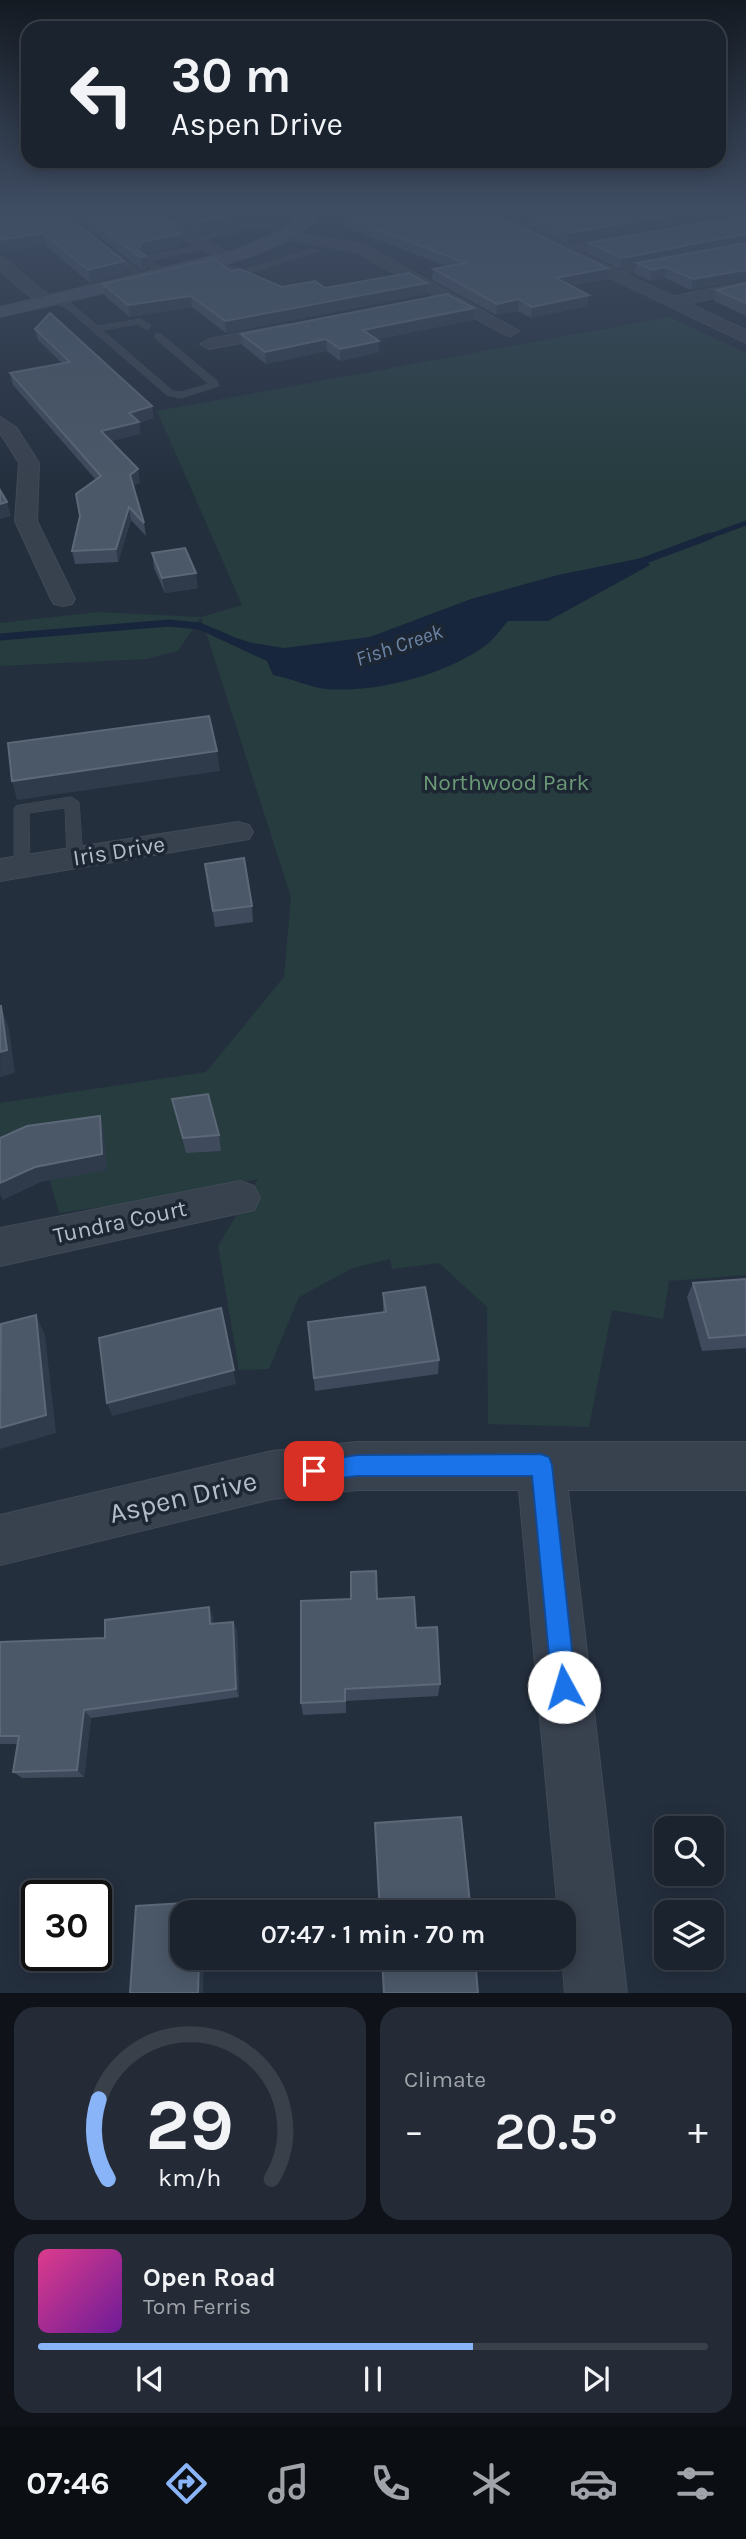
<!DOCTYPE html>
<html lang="en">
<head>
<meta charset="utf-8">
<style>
  body { margin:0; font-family:Karla,sans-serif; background:#242b36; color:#f1f3f6; height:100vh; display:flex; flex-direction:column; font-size:26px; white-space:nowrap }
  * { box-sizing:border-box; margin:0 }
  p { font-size:23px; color:#a0a4aa }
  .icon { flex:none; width:38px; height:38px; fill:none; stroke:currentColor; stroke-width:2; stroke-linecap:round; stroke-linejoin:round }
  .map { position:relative; height:1993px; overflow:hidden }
  .sheet { display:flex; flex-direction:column; gap:14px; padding:14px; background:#0f1319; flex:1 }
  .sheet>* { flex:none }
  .banner { position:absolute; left:21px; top:21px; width:705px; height:147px; border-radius:21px; box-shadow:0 4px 18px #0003,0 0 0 2px #39404a; background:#1b232e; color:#f1f3f6; overflow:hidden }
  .fabs { position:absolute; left:654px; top:1816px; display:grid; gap:14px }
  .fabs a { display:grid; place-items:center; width:70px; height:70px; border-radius:14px; background:#1b232e; box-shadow:0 4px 18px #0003,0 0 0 2px #39404a; font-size:35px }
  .speed { position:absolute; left:21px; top:1880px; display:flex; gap:14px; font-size:35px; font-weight:700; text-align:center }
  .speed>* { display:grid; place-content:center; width:91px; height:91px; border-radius:50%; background:#1b232e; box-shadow:0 4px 18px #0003,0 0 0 2px #39404a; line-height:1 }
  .speed .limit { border:4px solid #111; border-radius:10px; background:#fff; color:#111 }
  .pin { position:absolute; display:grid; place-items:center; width:60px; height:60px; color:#fff; margin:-30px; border-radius:14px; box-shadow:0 4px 10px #0006 }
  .me { position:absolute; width:77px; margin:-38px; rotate:354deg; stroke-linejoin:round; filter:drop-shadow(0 0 5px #0008) }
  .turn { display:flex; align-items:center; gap:24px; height:147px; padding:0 35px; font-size:32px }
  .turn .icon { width:91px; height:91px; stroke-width:2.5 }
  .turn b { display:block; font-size:49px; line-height:60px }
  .big { font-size:52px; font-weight:600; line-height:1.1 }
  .sheet .widget { flex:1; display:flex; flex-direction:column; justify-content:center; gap:10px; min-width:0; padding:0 24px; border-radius:21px; background:#242b36 }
  .sheet .dial { align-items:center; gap:0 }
  .dial svg { height:182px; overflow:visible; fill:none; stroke:#39404a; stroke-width:7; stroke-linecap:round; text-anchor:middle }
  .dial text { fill:#f1f3f6; stroke:none }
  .song { display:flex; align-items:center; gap:21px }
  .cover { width:84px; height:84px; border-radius:10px; background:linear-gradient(135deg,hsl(330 70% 55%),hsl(280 70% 35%)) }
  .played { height:7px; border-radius:4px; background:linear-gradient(90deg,#8ab4f8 65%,#39404a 65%) }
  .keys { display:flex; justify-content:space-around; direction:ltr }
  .heat { display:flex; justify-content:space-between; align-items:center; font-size:38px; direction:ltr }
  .sheet .tiles { flex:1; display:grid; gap:14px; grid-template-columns:1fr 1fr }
  .widget:last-child { grid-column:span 2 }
  .trip { position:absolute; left:170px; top:1900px; width:406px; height:70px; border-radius:21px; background:#1b232e; box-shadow:0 4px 18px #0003,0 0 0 2px #39404a; font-weight:600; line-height:70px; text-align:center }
  .dock { display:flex; height:112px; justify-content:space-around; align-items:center; background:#0b0e12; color:#a0a4aa }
  .dock .icon { width:49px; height:49px }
  .dock .active { color:#8ab4f8 }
  .dock b { font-size:32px; color:#f1f3f6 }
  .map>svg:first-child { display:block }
  .green { fill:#263c3f }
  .water { fill:#17263c }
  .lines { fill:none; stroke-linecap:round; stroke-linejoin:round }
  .stream-far1 { stroke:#17263c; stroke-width:5 }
  .stream { stroke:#17263c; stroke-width:7 }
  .service-casing { stroke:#414a57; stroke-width:1 }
  .minor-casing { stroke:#414a57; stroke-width:2 }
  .tertiary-casing { stroke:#414a57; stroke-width:2 }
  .secondary-casing { stroke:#414a57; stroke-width:2 }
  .service { fill:#38414e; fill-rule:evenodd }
  .minor { fill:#38414e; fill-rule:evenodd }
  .tertiary { fill:#38414e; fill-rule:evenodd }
  .secondary { fill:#465061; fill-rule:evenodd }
  .wall { fill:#3f4b5c }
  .shaded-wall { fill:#2f3b4b }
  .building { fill:#4b5868; stroke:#5c6777; stroke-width:2 }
  .route { fill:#1a73e8; stroke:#114b97; stroke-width:2 }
  .labels { text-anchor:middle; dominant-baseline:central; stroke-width:7; stroke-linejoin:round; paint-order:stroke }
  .far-water-label { font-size:21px; font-style:italic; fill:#6d86a8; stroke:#1d2633 }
  .park-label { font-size:23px; fill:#6b9a76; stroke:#1d2633 }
  .street-label { font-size:23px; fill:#b4bcc9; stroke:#1d2633 }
  .near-street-label { font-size:28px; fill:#b4bcc9; stroke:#1d2633 }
</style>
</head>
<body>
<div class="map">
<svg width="746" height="1993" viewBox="0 0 746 1993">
  <rect width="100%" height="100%" fill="#242f3e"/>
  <polygon class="green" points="669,317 746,353 746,1275 669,1281 663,1319 612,1310 589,1427 488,1424 487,1307 439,1263 392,1269 390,1259 353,1268 299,1297 269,1369 239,1370 218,1246 258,1179 187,1195 59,1213 36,1132 0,1140 0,1103 206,1072 284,977 291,897 201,617 178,651 147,659 0,666 0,623 98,612 201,617 242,605 157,411"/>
  <path class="water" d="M642 558 650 565 548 621H508C500 630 492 642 482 648 441 676 375 693 326 689 309 687 291 678 273 675L267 661 213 636 221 633 252 643 284 648 370 637 471 599 558 575Z"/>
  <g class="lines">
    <polyline class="stream-far1" points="705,538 746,523"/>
    <g class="stream">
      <polyline points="635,564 710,536"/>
      <polyline points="0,637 169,623 199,626 228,638"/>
    </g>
    <defs>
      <g id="service">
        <polygon points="285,207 319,214 293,214"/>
        <polygon points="198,214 224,217 245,225 255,223 298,231 294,233 255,227 195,242 192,238 238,227 222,220 206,218 168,222 165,220"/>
        <polygon points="558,218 560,221 513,230 509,228"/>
        <polygon points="205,244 208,248 150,261 168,271 168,275 162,275 142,262 144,257"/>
        <polygon points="102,248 108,248 149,278 142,280 102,252"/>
        <polygon points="311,249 318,251 243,275 207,262 211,260 243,270"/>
        <polygon points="659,263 662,267 611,276 607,274"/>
        <polygon points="51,298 71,303 98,326 140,319 151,325 148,330 138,324 102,330 173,391 181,392 209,384 155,338 155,334 161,334 217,381 219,386 181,398 167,395 65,307 48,302"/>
        <polygon points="72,797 79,802 83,858 81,862 69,862 67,858 65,808 29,813 30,867 22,872 16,871 14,867 14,809 16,806"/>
      </g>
      <g id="minor">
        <polygon points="141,207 157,207 200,237 236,257 229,261 224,260 190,243"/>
        <polygon points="286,231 365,245 519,331 511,336 505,335 356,252 281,238 279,235"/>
        <polygon points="636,234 643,238 641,241 563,255 556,251 563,247"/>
        <path d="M0 257 5 259 42 290 59 300 57 303C36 309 14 282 0 270Z"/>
        <polygon points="746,282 746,292 670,307 662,302 670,297"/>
        <polygon points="288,324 294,325 296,329 294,333 209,349 200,344 209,339"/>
        <polygon points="0,417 16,427 39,463 37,521 75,599 72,604 63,606 54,604 51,599 15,521 19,463 0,433"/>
        <polygon points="238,822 249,825 253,832 249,839 0,881 0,859"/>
        <polygon points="240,1181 254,1186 260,1198 254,1210 0,1266 0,1228"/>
        <polygon points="357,1442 746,1442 746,1490 568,1490 627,1993 565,1993 562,1958 564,1913 558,1913 519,1490 357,1490 272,1499 0,1565 0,1515 272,1451"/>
      </g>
      <polygon id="tertiary" points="462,207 482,207 746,330 746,343"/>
      <path id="secondary" d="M313 207H330C288 258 196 271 135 286 90 296 45 307 0 317V307L232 251 278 232Z"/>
    </defs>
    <use href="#service" class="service-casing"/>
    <use href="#minor" class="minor-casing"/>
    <use href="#tertiary" class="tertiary-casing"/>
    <use href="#secondary" class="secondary-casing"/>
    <use href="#service" class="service"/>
    <use href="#minor" class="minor"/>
    <use href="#tertiary" class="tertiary"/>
    <use href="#secondary" class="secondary"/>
  </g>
  <g class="wall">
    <polygon points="0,207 124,261 126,274 90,283"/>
    <polygon points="61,207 152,207 177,226 178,233 180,234 181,246 144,254 146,256 147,269 142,270"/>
    <polygon points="162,207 276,207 224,215 226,216 227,227 200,233 184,223 183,214 174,216"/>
    <polygon points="489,207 746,207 746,212 567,244 535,229 535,220 522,223"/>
    <polygon points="746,215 691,290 665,278 650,281 635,274 636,266 620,269 587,253 589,243"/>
    <polygon points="345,217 607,279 571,286 588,306 531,318 518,311 496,315 432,280 433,269 446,266 345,227"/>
    <polygon points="231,271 282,287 325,288 426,294 226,333 192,307 130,317 105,296 103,284"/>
    <polygon points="746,283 746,316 714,301 716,290"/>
    <polygon points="473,320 377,339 379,341 379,352 340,361 327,351 266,364 242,345 241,334"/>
    <polygon points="35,329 152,406 153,418 139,423 140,434 111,441 140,482 133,486 144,523 146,536 131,520 118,562 75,564 72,551 96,480 13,385 10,373 62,363 38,340"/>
    <polygon points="152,553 198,588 165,593 154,568"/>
    <polygon points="205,864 252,906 253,922 215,927"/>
    <polygon points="172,1099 219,1135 221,1151 186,1153"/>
    <polygon points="746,1279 746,1348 702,1351 687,1297 693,1283"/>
    <polygon points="383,1293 439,1360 438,1374 315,1391 308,1322 383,1312"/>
    <polygon points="377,1599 416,1628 440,1684 438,1696 346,1701 346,1713 303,1715 301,1703"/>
    <polygon points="213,1617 213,1624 233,1622 237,1631 239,1697 91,1718 84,1777 22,1778 13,1772 17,1744 0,1744 0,1642 105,1638"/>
  </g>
  <g class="shaded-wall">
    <polygon points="173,207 198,207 198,211 183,212 183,214 174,216"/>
    <polygon points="226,207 276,207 226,215"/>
    <polygon points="551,207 603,207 535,218 535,220 522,223 523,213"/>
    <polygon points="719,207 746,207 746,212 567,244 568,233"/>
    <polygon points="226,216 227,227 200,233 198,222"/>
    <polygon points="177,226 178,234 180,234 181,246 143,254 146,256 147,269 142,270 140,257 138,250 142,242 170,227"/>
    <polygon points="43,233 46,245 0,252 0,240"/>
    <polygon points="746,234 746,244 637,263 636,266 620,269 622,258"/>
    <polygon points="124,261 126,274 90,283 88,270"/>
    <polygon points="666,267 665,278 650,281 652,270"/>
    <polygon points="608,268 607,279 555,289 556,278"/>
    <polygon points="746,270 746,280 691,290 693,279"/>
    <polygon points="427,283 426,294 226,333 225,321"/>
    <polygon points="589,295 588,306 531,318 532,307"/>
    <polygon points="191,296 192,307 130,317 128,305"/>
    <polygon points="519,299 518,311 496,315 497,304"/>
    <polygon points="474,308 473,320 363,342 363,330"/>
    <polygon points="326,339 327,351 266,364 265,352"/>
    <polygon points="379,341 379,352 340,361 340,349"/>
    <polygon points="152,406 153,418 139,423 140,434 103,443 101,431 129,413"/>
    <polygon points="138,469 140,482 132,487 130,475"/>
    <polygon points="7,502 11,516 0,519 0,504"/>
    <polygon points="129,507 131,520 118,562 116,549"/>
    <polygon points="196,573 198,588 165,593 162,578"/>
    <polygon points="217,751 220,771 17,800 12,781"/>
    <polygon points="1,1006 9,1029 15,1073 0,1077"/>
    <polygon points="100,1116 104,1132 107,1170 41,1182 3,1200 0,1194 0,1183"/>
    <polygon points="221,1308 236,1384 112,1416 107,1403"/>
    <polygon points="36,1315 45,1335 56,1433 0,1449 0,1428"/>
    <polygon points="209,1607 213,1617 214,1634 210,1624"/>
    <polygon points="233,1622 237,1631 239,1697 236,1689"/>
    <polygon points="84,1710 91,1718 84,1777 77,1770"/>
    <polygon points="201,1902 206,1906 206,1913 201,1913"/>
    <polygon points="199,1958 204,1958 203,1993 198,1993"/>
  </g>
  <g class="building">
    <polygon points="0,207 57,207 124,261 88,270 43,233 0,240"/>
    <polygon points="74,207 152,207 177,226 170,227 180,234 142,242 138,250 146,256 140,257"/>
    <polygon points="363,207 478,207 608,268 556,278 589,295 532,307 519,299 497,304 433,269 466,263 345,217"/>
    <polygon points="511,207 551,207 523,213"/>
    <polygon points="595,207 719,207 568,233 535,218"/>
    <polygon points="205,209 218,211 226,216 198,222 183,212"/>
    <polygon points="746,215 746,234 622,258 589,243"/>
    <polygon points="746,243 746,270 693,279 666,267 652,270 637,263"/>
    <polygon points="214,259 231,271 240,269 282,287 315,281 325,288 409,273 427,283 225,321 191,296 128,305 103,284"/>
    <polygon points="746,283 746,303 716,290"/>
    <polygon points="447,294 474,308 363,330 379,341 340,349 326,339 265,352 241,334"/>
    <polygon points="50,313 152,406 129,413 139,422 101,431 138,469 130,475 144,523 129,507 116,549 72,551 80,516 76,494 101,476 10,373 70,362 35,329"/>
    <polygon points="0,490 7,502 0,504"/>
    <polygon points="185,548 196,573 162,578 152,553"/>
    <polygon points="209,716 217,751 12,781 8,743"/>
    <polygon points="244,858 252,906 213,911 205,864"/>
    <polygon points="0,1006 1,1006 7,1050 0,1052"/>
    <polygon points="208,1094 219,1135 183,1138 172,1099"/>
    <polygon points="100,1116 102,1154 35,1167 0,1183 0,1138 27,1126"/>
    <polygon points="746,1279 746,1335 709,1338 693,1283"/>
    <polygon points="425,1287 439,1360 314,1378 308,1322 386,1312 383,1293"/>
    <polygon points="221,1308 234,1370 107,1403 99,1338"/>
    <polygon points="36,1315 46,1415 0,1428 1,1324"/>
    <polygon points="376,1571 377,1599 414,1597 416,1628 437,1627 440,1684 345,1689 345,1701 301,1703 301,1601 351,1599 351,1572"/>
    <polygon points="209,1607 210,1624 233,1622 236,1689 84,1710 77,1770 13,1772 19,1736 0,1736 0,1642 105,1638 105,1620"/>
    <polygon points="461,1817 471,1913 380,1913 375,1823"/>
    <polygon points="201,1902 201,1913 182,1913 182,1958 199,1958 198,1993 130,1993 136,1906"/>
    <polygon points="382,1958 475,1958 478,1993 384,1993"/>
  </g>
  <linearGradient id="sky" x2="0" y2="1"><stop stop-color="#141a22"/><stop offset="0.43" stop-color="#3f4d63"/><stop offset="1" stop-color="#3f4d63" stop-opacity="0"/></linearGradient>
  <rect width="746" height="486" fill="url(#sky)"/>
  <polygon class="route" points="541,1454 549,1457 552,1465 576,1687 573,1696 564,1699 556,1696 552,1687 532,1476 357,1476 314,1481 307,1478 303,1471 307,1463 357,1455"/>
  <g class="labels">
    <g class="far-water-label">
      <text transform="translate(399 645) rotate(-19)">Fish Creek</text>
    </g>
    <g class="park-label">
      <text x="506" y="782">Northwood Park</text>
    </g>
    <g class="street-label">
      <text transform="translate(119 851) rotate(-9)">Iris Drive</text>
      <text transform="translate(120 1222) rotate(-12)">Tundra Court</text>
    </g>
    <g class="near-street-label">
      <text transform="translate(183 1497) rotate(-13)">Aspen Drive</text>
    </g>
  </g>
</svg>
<div class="fabs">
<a><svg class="icon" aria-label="search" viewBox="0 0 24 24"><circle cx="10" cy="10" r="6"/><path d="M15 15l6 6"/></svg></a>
<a><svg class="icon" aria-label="layers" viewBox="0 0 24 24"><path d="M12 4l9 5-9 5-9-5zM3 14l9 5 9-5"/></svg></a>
</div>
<div class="speed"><div class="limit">30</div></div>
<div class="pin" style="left:314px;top:1471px;background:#d93025"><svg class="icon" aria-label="arrive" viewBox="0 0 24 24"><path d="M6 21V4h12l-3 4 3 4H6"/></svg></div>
<svg class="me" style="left:564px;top:1687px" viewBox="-20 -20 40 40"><circle r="19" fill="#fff"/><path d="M0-13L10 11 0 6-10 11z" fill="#1a73e8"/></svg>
<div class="trip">07:47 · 1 min · 70 m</div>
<div class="banner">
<div class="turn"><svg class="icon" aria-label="left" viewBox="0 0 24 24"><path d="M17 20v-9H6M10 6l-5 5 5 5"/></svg><div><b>30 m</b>Aspen Drive</div></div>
</div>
</div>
<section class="sheet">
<div class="tiles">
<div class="widget dial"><svg viewBox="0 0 100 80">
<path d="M14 69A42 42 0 1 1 86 69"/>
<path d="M14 69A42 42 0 0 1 10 34" stroke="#8ab4f8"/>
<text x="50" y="56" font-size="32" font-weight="700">29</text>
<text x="50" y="72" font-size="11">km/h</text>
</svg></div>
<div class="widget"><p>Climate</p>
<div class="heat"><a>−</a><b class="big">20.5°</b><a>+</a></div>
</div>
<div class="widget">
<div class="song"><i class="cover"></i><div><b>Open Road</b><p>Tom Ferris</p></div></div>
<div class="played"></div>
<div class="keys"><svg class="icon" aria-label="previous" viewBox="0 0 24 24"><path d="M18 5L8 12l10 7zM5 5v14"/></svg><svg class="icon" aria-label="pause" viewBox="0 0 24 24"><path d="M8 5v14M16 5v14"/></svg><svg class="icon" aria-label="next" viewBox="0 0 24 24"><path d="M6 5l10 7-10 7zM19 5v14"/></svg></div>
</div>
</div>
</section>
<nav class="dock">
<b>07:46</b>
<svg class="icon active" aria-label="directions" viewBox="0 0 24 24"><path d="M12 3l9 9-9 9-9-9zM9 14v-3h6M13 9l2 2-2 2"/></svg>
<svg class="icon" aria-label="music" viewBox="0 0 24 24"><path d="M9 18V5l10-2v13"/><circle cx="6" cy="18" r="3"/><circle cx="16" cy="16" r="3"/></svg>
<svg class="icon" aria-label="phone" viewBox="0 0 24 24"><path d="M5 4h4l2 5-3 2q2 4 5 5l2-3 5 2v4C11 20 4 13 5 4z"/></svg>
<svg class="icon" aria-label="climate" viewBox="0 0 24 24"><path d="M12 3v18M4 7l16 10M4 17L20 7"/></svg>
<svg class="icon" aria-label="car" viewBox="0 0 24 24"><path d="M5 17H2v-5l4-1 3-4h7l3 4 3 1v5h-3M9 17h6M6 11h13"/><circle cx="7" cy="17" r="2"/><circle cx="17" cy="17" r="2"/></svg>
<svg class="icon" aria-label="filters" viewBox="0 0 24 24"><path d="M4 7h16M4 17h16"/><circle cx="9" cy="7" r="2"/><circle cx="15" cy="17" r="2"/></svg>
</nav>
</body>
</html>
